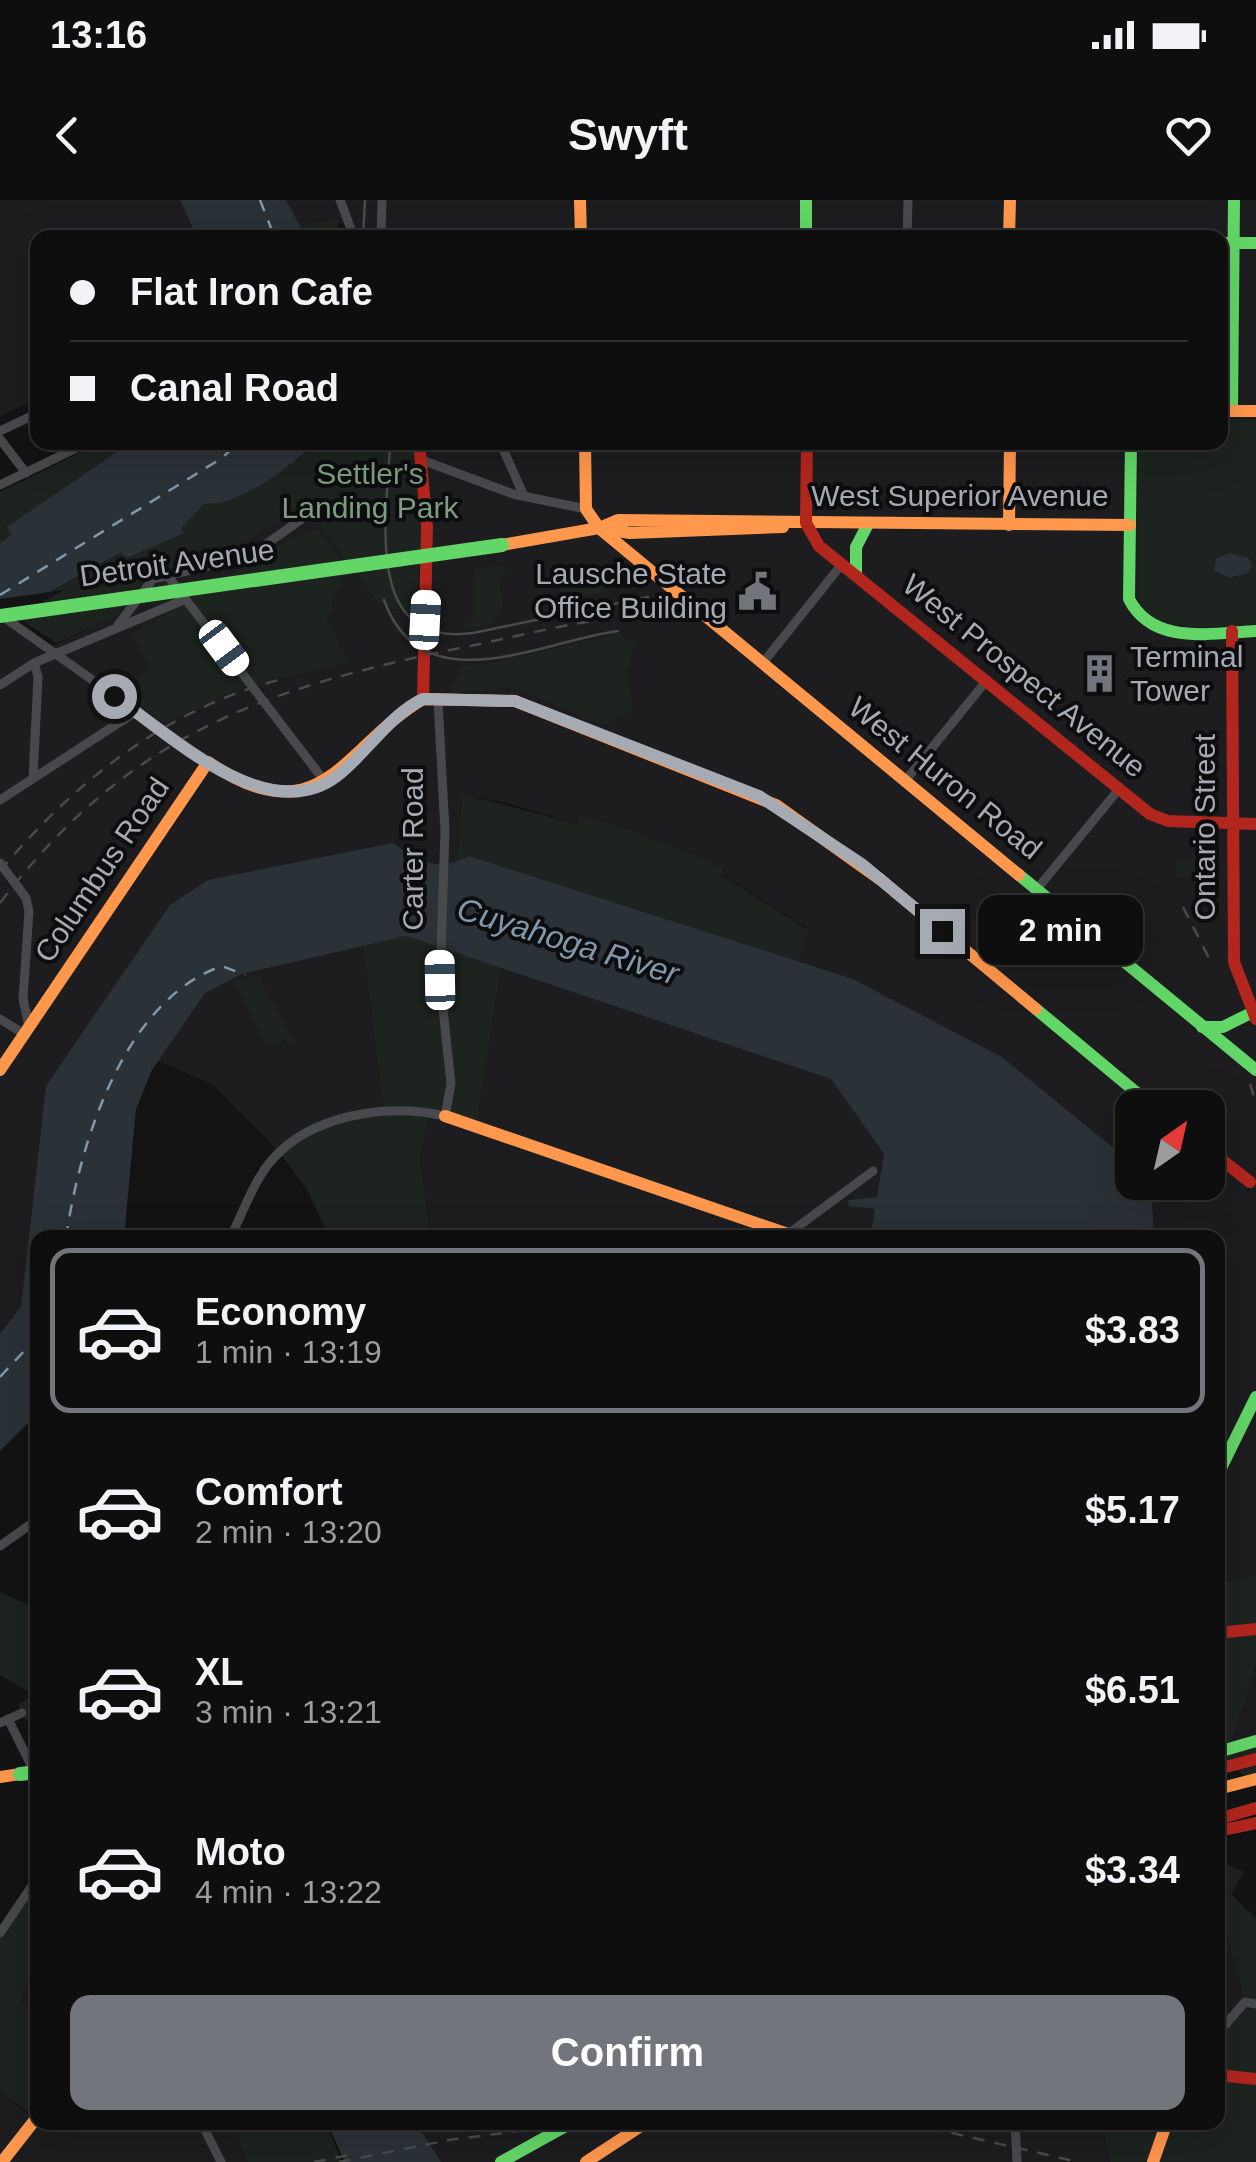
<!DOCTYPE html>
<meta charset="utf-8">
<style>
:root{--surface:#0e0e0e;--page:#171717;--text:#f1f3f6;--muted:#9b9c9e;--line:#2e2e2e;--accent:#72757b}
body{margin:0;font-family:Helvetica,sans-serif;background:var(--page);color:var(--text);height:100vh;display:flex;flex-direction:column;font-size:38px;white-space:nowrap}
*{box-sizing:border-box;margin:0}
p{font-size:32px;color:var(--muted)}
.icon{flex:none;width:55px;height:55px;fill:none;stroke:currentColor;stroke-width:2;stroke-linecap:round;stroke-linejoin:round}
.map{position:relative;flex:1;overflow:hidden}
.panel{position:absolute;left:30px;top:1030px;width:1195px;height:900px;display:flex;flex-direction:column;background:var(--surface);border-radius:20px;box-shadow:0 10px 40px #0002,0 0 0 2px var(--line)}
.panel>*{flex:none}
.top-card{position:absolute;left:30px;top:30px;width:1198px;height:220px;border-radius:20px;box-shadow:0 10px 40px #0002,0 0 0 2px var(--line);display:grid;align-content:center;height:220px;padding:0 40px;background:var(--surface)}
.needle{width:65px;rotate:34deg}
.controls{position:absolute;left:1115px;top:890px;display:grid;gap:20px}
.controls a{display:grid;place-items:center;width:110px;height:110px;border-radius:20px;background:var(--surface);box-shadow:0 10px 40px #0002,0 0 0 2px var(--line);font-size:50px}
.end{position:absolute;width:45px;height:45px;margin:-22px;border:12px solid #a5aab3;background:#111;box-shadow:0 0 0 5px #111}
.from{border-radius:50%}
.bubble{position:absolute;height:70px;border-radius:20px;background:var(--surface);box-shadow:0 10px 40px #0002,0 0 0 2px var(--line);font-size:32px;font-weight:700;line-height:70px;text-align:center}
.car{position:absolute;width:30px;height:60px;margin:-30px -15px;border-radius:12px;box-shadow:0 0 8px 2px #0007;background:linear-gradient(#fff 24%,#345 0 40%,#fff 0 76%,#345 0 86%,#fff 0)}
.top-card b{display:flex;align-items:center;gap:35px;height:95px;font-size:38px}
.top-card b+b{border-top:2px solid var(--line)}
.top-card i{width:25px;height:25px;background:var(--text)}
ul{padding:18px 0 0;list-style:none}
li{display:flex;align-items:center;gap:30px;height:165px;margin:0 20px 15px;padding:0 20px;border:5px solid transparent;border-radius:20px}
li div{flex:1}
li b{display:block;font-size:38px}
li em{font-style:normal;font-weight:700}
li.active{border-color:var(--accent)}
li>.icon{width:90px;height:90px;stroke-width:1.5}
.cta{display:flex;gap:20px;margin-top:auto;padding:20px 40px}
.cta a{flex:1;height:115px;border-radius:20px;background:var(--accent);color:#fff;font-size:40px;font-weight:700;line-height:115px;text-align:center}
.status{display:flex;justify-content:space-between;align-items:center;height:70px;padding:0 50px;background:var(--surface);direction:ltr}
.status svg{height:28px;fill:currentColor}
header{display:flex;justify-content:space-between;align-items:center;height:130px;padding:0 40px;background:var(--surface);font-size:45px;font-weight:700}
.map>svg:first-child{display:block}
.built{fill:#1d1d1f}
.green{fill:#1d231e}
.water{fill:#2b3237}
.pier{fill:#131313}
.lines{fill:none;stroke-linecap:round;stroke-linejoin:round}
.ferry{stroke:#8098aa;stroke-width:2.5;stroke-dasharray:12 10;stroke-linecap:butt}
.street{stroke:#47494c;stroke-width:9}
.fast{stroke:#63d668;stroke-width:12}
.slow{stroke:#ff974d;stroke-width:12}
.jam{stroke:#b3261e;stroke-width:12}
.tram{stroke:#494a4c;stroke-width:2.5}
.rail{stroke:#494a4c;stroke-width:2.5;stroke-dasharray:12 10;stroke-linecap:butt}
.fast-bridge{stroke:#63d668;stroke-width:14}
.route{stroke:#a5aab3;stroke-width:12}
.labels{text-anchor:middle;stroke-width:8;stroke-linejoin:round;paint-order:stroke}
.park-label{font-size:30px;fill:#7e9c7f;stroke:#0d0d0f}
.street-label{font-size:30px;fill:#a5aab3;stroke:#0d0d0f}
.poi-label{font-size:30px;fill:#a5aab3;stroke:#0d0d0f;text-anchor:end}
.water-label{font-size:32px;font-style:italic;fill:#8098aa;stroke:#0d0d0f}
</style>
<div class="status"><b>13:16</b><svg viewBox="0 0 49 12"><path d="M0 12V9h3v3zM5 12V6h3v6zM10 12V3h3v9zM15 12V0h3v12zM26 1h20v11H26zM47 4h2v5h-2z"/></svg></div>
<header><svg class="icon" aria-label="back" viewBox="0 0 24 24"><path d="M15 5l-7 7 7 7"/></svg>Swyft<svg class="icon" aria-label="heart" viewBox="0 0 24 24"><path d="M12 20l-8-8c-3-5 5-10 8-4 3-6 11-1 8 4z"/></svg></header>
<div class="map">
<svg width="1256" height="1962" viewBox="0 0 1256 1962">
<rect width="100%" height="100%" fill="#131313"/>
<path class="built" d="M0,0h180l17,37 -159,1 -1,160 -37,19z
M286,0h970v1375l-38,8v-345l-64,-1 -3,-54 57,-1v-74h-76v55l-130,-106 -149,-78 -54,-17 10,-33 -88,-55 3,-6 -220,-66 -42,-7 -5,68h-37l-374,223 -25,220 -21,28v-714l48,28 70,-33 28,-41 82,-18 75,-52 21,8 1,8 53,83 46,16 -5,-176 801,-1v-204h-853l-20,-15 -48,3z
M363,746l22,164 -105,43 -68,-69 -54,-23 47,-68 37,-19z
M501,768l330,111 53,75 -7,44 -28,2 1,6 25,2 -5,30 -439,-1 -11,-78 9,-46 47,14z
M1256,1465v77l-31,8z
M1220,1700l25,102 -27,31v-132z
M37,1756v70l-17,-23z
M0,1892l38,30 195,1 14,39h-247z
M416,1923h685l9,39h-669z"/>
<path class="green" d="M337,19l3,18h-34l-7,-11z
M1220,220h36v204c-34,0 -112,15 -118,-30v-151l82,-1z
M99,243h31l-122,84 4,7 -12,9v-51z
M312,243h101l8,92 -4,82 -39,-14 -57,-76 3,-15 -20,-8 -77,52 -81,18 -28,41 -61,28 -45,-29 109,-62 6,6 57,-26 -4,-4 25,-26c27,7 91,-36 107,-59z
M318,329l33,47h-9l-15,44 22,42 -107,25 -78,36 -35,-26 20,-31 -16,-32 160,-97z
M505,366l1,8 -7,1 4,32 -12,17 -28,6 11,-13v-48z
M617,373l9,6 -28,15 -27,5 -13,-10 5,-10 9,7z
M618,434l17,9 -8,30 6,38 -30,15 -88,-38 -65,4 12,-27 29,-2z
M462,594l115,30 4,-8 43,12 100,39 -3,8 88,55 -10,32 -330,-106 -12,7z
M1176,659l35,1v17h-35z
M406,736l95,32 -25,160 -47,-15 -9,46 11,78h-102l-22,-47 -27,-37 46,-26 58,-17 -21,-164z
M258,774l36,69 -6,3 -3,-7 -18,8 -32,-65z
M1256,1375v90l-29,90 29,-16v46l-38,-30v-172z
M0,1392l37,17v107l-11,5 -8,-17 16,-9 -34,-20z
M1218,1661l26,11 -13,22 25,24v244h-146l-9,-39h44l19,13 3,-13 51,-1v-89l27,-31 -27,-101z
M37,1677v79l-17,47 17,11 -1,104 -36,-26v-159z
M233,1923h93l16,39h-95z"/>
<path class="water" d="M180,0h106l20,37h-109z
M130,243h182c-16,23 -80,66 -107,60l-24,25 3,5 -57,25 -6,-6 -121,68v-77l11,-8 -4,-8z
M1229,353l19,5 4,7 -4,8 -19,5 -15,-8 2,-11z
M393,643c25,19 45,29 76,13l384,123 149,78 130,106v19l19,1 3,54h-284l5,-28 -26,-3 -1,-6 29,-3 7,-43 -53,-75 -425,-143 -164,38 -37,19 -53,77 -16,39 -12,128 -86,1 -1,176 -37,37v-117l21,-28 25,-220 124,-181 38,-25z
M327,1923h89l25,39h-96z"/>
<path class="pier" d="M64,390l-50,28 -14,7v-26z"/>
<g class="lines">
<path class="ferry" d="M260,0l15,38
M0,395l222,-137 17,-16
M66,1038c13,-92 57,-238 156,-272l23,9
M0,1177l38,-41"/>
<path class="street" d="M340,0l12,32 15,6
M381,38l1,-38
M907,38l1,-38
M0,231l38,-18
M0,239l26,34
M500,242l24,54
M422,260l91,34 73,15
M0,285l89,-43
M167,375l159,208
M2,416l206,146
M118,425l35,-46 96,-23 60,-42
M762,464l80,-100
M0,485l34,-22 152,-64
M33,578l5,-101 -4,-14
M905,581l82,-101
M0,600l137,-89
M0,663l26,35 3,13 -6,88 6,27
M1037,689l82,-100
M0,819l24,15
M230,1038c13,-25 23,-56 41,-77 40,-47 117,-58 174,-45l6,-32 -11,-103 5,-150 -7,-131
M790,1038l-2,-4 85,-63
M0,1346l38,-27
M8,1519l28,56
M0,1523l22,-10
M0,1733l38,-56
M1218,1833l27,-31 11,2
M201,1922l20,40
M1015,1922l2,40"/>
<path class="fast" d="M806,0v38
M1220,43h36
M1232,211l2,-211
M1131,242l-2,157c24,47 82,34 127,32
M856,375v-28l12,-23
M1019,675l237,195
M1036,809l119,99
M1202,827h21l30,-15
M1218,1274l38,-77
M1218,1552l38,-11
M501,1962l72,-40"/>
<path class="slow" d="M580,0l1,38
M1009,38l1,-38
M1220,211h36
M585,242l1,67 13,19 420,347
M1009,325l1,-83
M600,328l30,5 153,-6
M502,345l97,-17 19,-8 512,5
M423,499l92,2 261,104 105,75 155,129
M0,870l208,-308c115,77 134,-15 215,-63
M445,916l343,118
M0,1577l20,-3
M1218,1589l38,-10
M2,1962l36,-46
M586,1962l61,-40
M1153,1962l14,-40"/>
<path class="jam" d="M419,242l8,85 -4,172
M807,242l-1,81 13,23 331,268 18,7 88,3
M1232,431l2,331 22,57
M1208,949l42,33
M1218,1433l38,-4
M1218,1569l38,-10
M1218,1619l38,-11
M1218,1631l38,-8
M1218,1875l38,4"/>
<path class="tram" d="M363,38l2,-38
M390,242c-2,71 -30,206 83,191l175,-36
M384,400c38,106 157,41 234,31"/>
<path class="rail" d="M0,671c75,-90 171,-166 287,-193
M0,703c127,-167 261,-214 460,-255 56,-11 114,-27 172,-32
M1183,707l30,59
M1250,884l6,19
M314,1962l40,-8
M339,1962l110,-22 117,-15 300,-1 82,8 130,30"/>
<path class="fast-bridge" d="M0,416l502,-71
M20,1574l18,-2"/>
</g>
<g class="lines">
<path class="route" d="M114,496c55,38 154,133 223,80 29,-22 52,-61 86,-77l92,2 244,95 104,69 79,66"/>
</g>
<defs>
<symbol id="civic-bare" viewBox="-9 -9 18 18"><path d="M-.6-6.5H3V-4.5H.6V-3L4-1V1h2V6H-6V1h2V-1L-.6-3ZM-1.2 2.5V6h2.4V2.5Z" fill="#72757b" stroke="#0d0d0f" stroke-width="2.5" paint-order="stroke"/></symbol>
<symbol id="building-bare" viewBox="-9 -9 18 18"><path d="M-4-6H4V6H1V3H-1V6H-4ZM-2.5-4.3h1.7v1.8h-1.7ZM.8-4.3h1.7v1.8H.8ZM-2.5-1h1.7V.8h-1.7ZM.8-1h1.7V.8H.8Z" fill="#72757b" stroke="#0d0d0f" stroke-width="2.5" paint-order="stroke"/></symbol>
</defs>
<g fill-rule="evenodd">
<use href="#civic-bare" x="730" y="364" width="55" height="55"/>
<use href="#building-bare" x="1072" y="446" width="55" height="55"/>
</g>
<g class="labels">
<g class="park-label">
<text x="370" y="284">Settler's<tspan x="370" dy="34">Landing Park</tspan></text>
</g>
<g class="street-label">
<text x="960" y="306">West Superior Avenue</text>
<text transform="translate(177 363) rotate(-8)" y="10">Detroit Avenue</text>
<text transform="translate(1024 476) rotate(39)" y="10">West Prospect Avenue</text>
<text transform="translate(945 578) rotate(39)" y="10">West Huron Road</text>
<text transform="translate(1205 627) rotate(-90)" y="10">Ontario Street</text>
<text transform="translate(413 649) rotate(-90)" y="10">Carter Road</text>
<text transform="translate(102 670) rotate(-56)" y="10">Columbus Road</text>
</g>
<g class="poi-label">
<text x="727" y="384">Lausche State<tspan x="727" dy="34">Office Building</tspan></text>
<text x="1130" y="467" text-anchor="start">Terminal<tspan x="1130" dy="34">Tower</tspan></text>
</g>
<g class="water-label">
<text transform="translate(568 741) rotate(17)" y="11">Cuyahoga River</text>
</g>
</g>
</svg>
<div class="controls">
<a><svg class="needle" viewBox="-14 -14 28 28"><path d="M0-13l5 13h-10z" fill="#e53935"/><path d="M0 13l5-13h-10z" fill="#9b9c9e"/></svg></a>
</div>
<i class="end from" style="left:114px;top:496px"></i>
<i class="end" style="left:942px;top:731px"></i>
<div class="bubble" style="left:978px;top:695px;width:165px">2 min</div>
<i class="car" style="left:425px;top:420px;rotate:3deg"></i>
<i class="car" style="left:224px;top:448px;rotate:143deg"></i>
<i class="car" style="left:440px;top:780px;rotate:359deg"></i>
<div class="top-card">
<b><i class="from"></i>Flat Iron Cafe</b>
<b><i></i>Canal Road</b>
</div>
<section class="panel">
<ul>
<li class="active"><svg class="icon" aria-label="car" viewBox="0 0 24 24"><path d="M5 17H2v-5l4-1 3-4h7l3 4 3 1v5h-3M9 17h6M6 11h13"/><circle cx="7" cy="17" r="2"/><circle cx="17" cy="17" r="2"/></svg><div><b>Economy</b><p>1 min · 13:19</p></div><em>$3.83</em></li>
<li><svg class="icon" aria-label="car" viewBox="0 0 24 24"><path d="M5 17H2v-5l4-1 3-4h7l3 4 3 1v5h-3M9 17h6M6 11h13"/><circle cx="7" cy="17" r="2"/><circle cx="17" cy="17" r="2"/></svg><div><b>Comfort</b><p>2 min · 13:20</p></div><em>$5.17</em></li>
<li><svg class="icon" aria-label="car" viewBox="0 0 24 24"><path d="M5 17H2v-5l4-1 3-4h7l3 4 3 1v5h-3M9 17h6M6 11h13"/><circle cx="7" cy="17" r="2"/><circle cx="17" cy="17" r="2"/></svg><div><b>XL</b><p>3 min · 13:21</p></div><em>$6.51</em></li>
<li><svg class="icon" aria-label="car" viewBox="0 0 24 24"><path d="M5 17H2v-5l4-1 3-4h7l3 4 3 1v5h-3M9 17h6M6 11h13"/><circle cx="7" cy="17" r="2"/><circle cx="17" cy="17" r="2"/></svg><div><b>Moto</b><p>4 min · 13:22</p></div><em>$3.34</em></li>
</ul>
<div class="cta"><a>Confirm</a></div>
</section>
</div>
